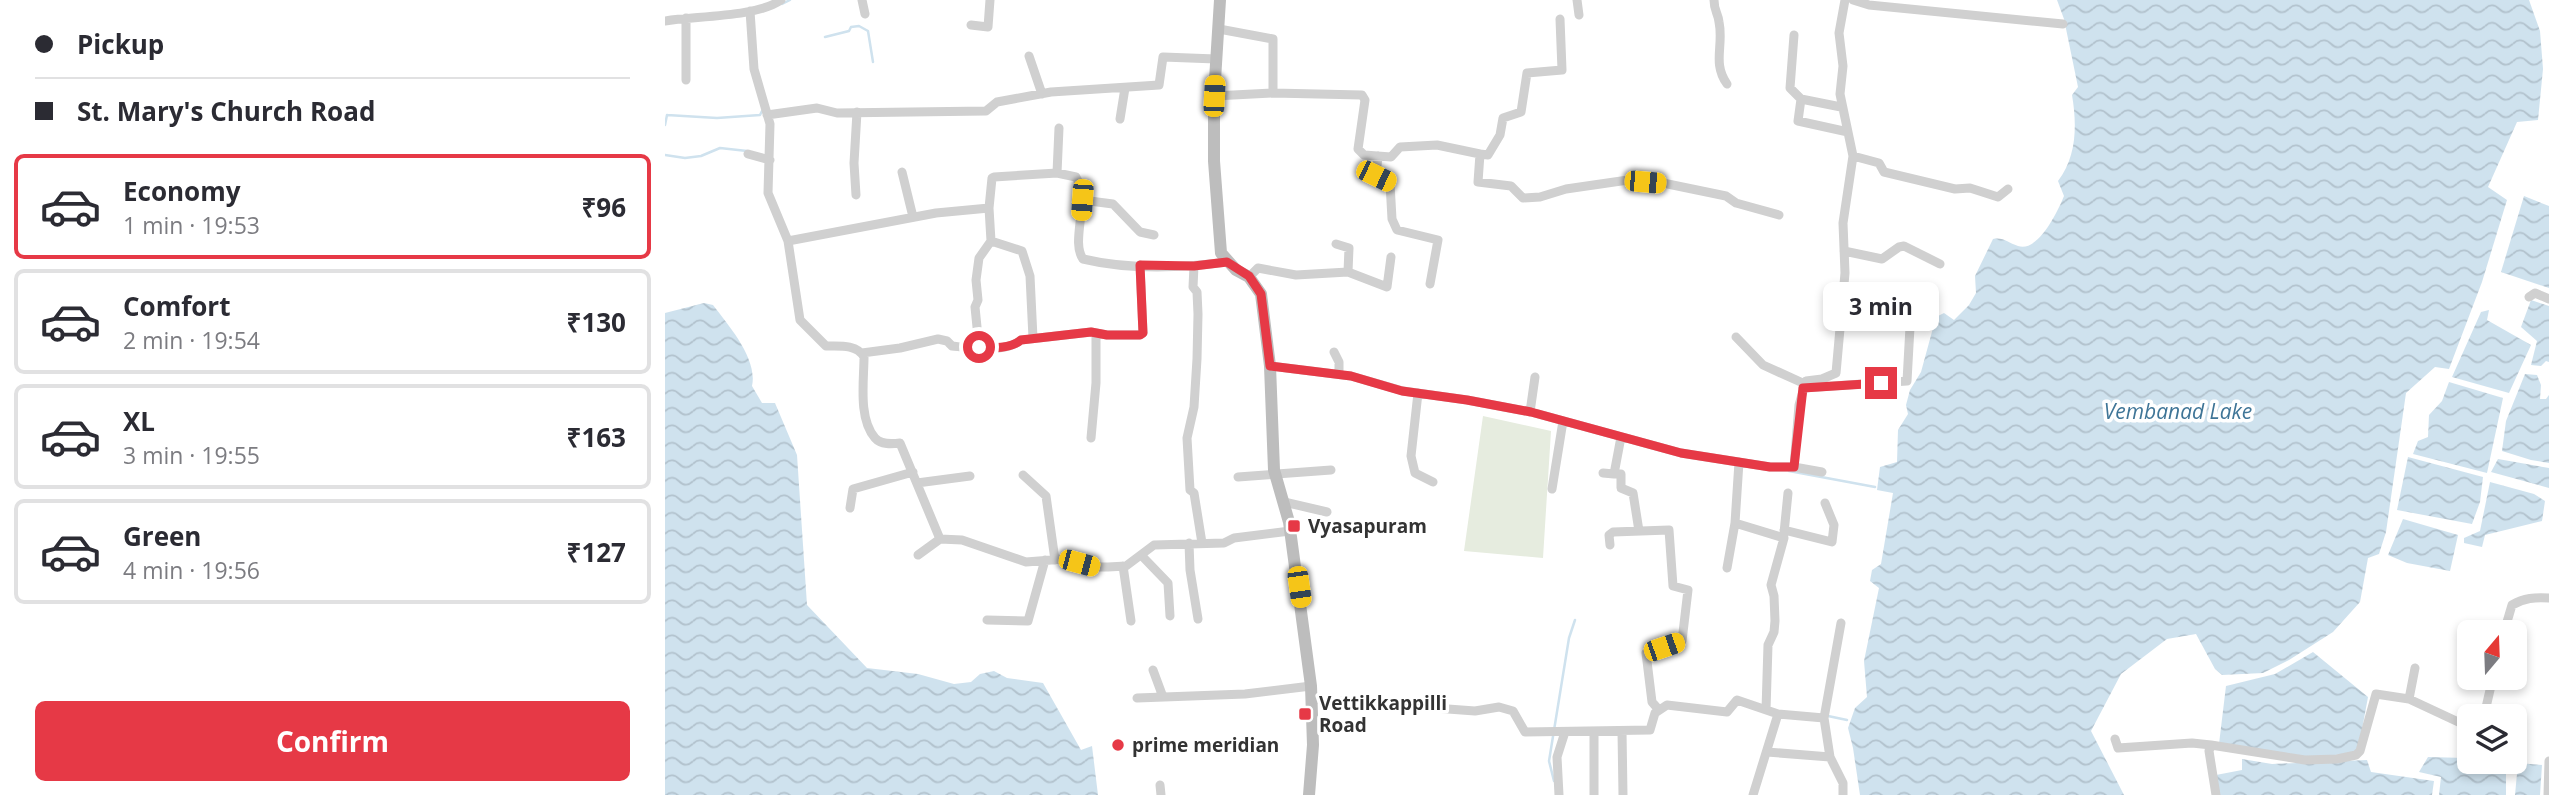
<!DOCTYPE html>
<meta charset="utf-8">
<style>
:root{--surface:#fff;--page:#f7f7f7;--text:#2b2b33;--muted:#7c7c81;--line:#e1e1e2;--accent:#e63946}
body{margin:0;font-family:"Open Sans",sans-serif;background:var(--page);color:var(--text);height:100vh;display:flex;flex-direction:column;font-size:26px;white-space:nowrap}
*{box-sizing:border-box;margin:0}
p{font-size:23px;color:var(--muted)}
.icon{flex:none;width:38px;height:38px;fill:none;stroke:currentColor;stroke-width:2;stroke-linecap:round;stroke-linejoin:round}
.map{position:relative;flex:1;overflow:hidden}
.details{display:flex;flex-direction:column;background:var(--surface);width:665px}
.details>*{flex:none}
.guide{display:grid;align-content:center;height:154px;padding:0 35px;background:var(--surface)}
.needle{width:46px;rotate:19deg}
.fabs{position:absolute;left:1792px;top:620px;display:grid;gap:14px}
.fabs a{display:grid;place-items:center;width:70px;height:70px;border-radius:10px;background:var(--surface);box-shadow:0 4px 10px #0003;font-size:35px}
.end{position:absolute;width:32px;height:32px;margin:-16px;border:9px solid #e63946;background:#fff;box-shadow:0 0 0 4px #fff}
.from{border-radius:50%}
.bubble{position:absolute;height:49px;border-radius:10px;background:var(--surface);box-shadow:0 4px 10px #0003;font-size:23px;font-weight:700;line-height:49px;text-align:center}
.car{position:absolute;width:21px;height:42px;margin:-21px -10px;border-radius:9px;box-shadow:0 0 5px 2px #0007;background:linear-gradient(#f5c518 24%,#345 0 40%,#f5c518 0 76%,#345 0 86%,#f5c518 0)}
.guide b{display:flex;align-items:center;gap:24px;height:66px;font-size:26px}
.guide b+b{border-top:2px solid var(--line)}
.guide i{width:18px;height:18px;background:var(--text)}
ul{padding:0;list-style:none}
li{display:flex;align-items:center;gap:21px;height:105px;margin:0 14px 10px;padding:0 21px;border:4px solid var(--line);border-radius:10px}
li div{flex:1}
li b{display:block;font-size:26px}
li em{font-style:normal;font-weight:700}
li.on{border-color:var(--accent)}
li>.icon{width:63px;height:63px;stroke-width:1.5}
.button{display:flex;gap:14px;margin-top:auto;padding:14px 35px}
.button a{flex:1;height:80px;border-radius:10px;background:var(--accent);color:#fff;font-size:28px;font-weight:700;line-height:80px;text-align:center}
main{display:flex;flex:1;min-height:0}
.map>svg:first-child{display:block}
.green{fill:#e6ecdf}
.water{fill:url(#water-waves)}
.lines{fill:none;stroke-linecap:round;stroke-linejoin:round}
.stream{stroke:#cfe2ee;stroke-width:2.5}
.minor{stroke:#d0d0d0;stroke-width:9}
.secondary{stroke:#bdbdbd;stroke-width:12}
.route{stroke:#e63946;stroke-width:9}
.poi-dot{fill:#e63946;stroke:#fff;stroke-width:2.5}
.labels{text-anchor:middle;stroke-width:7;stroke-linejoin:round;paint-order:stroke}
.poi-label{font-size:19px;font-weight:bold;fill:#333;stroke:#fff;text-anchor:start}
.water-label{font-size:21px;font-style:italic;fill:#3f7597;stroke:#fff}
</style>
<main>
<section class="details">
<div class="guide">
<b><i class="from"></i>Pickup</b>
<b><i></i>St. Mary's Church Road</b>
</div>
<ul>
<li class="on"><svg class="icon" aria-label="car" viewBox="0 0 24 24"><path d="M5 17H2v-5l4-1 3-4h7l3 4 3 1v5h-3M9 17h6M6 11h13"/><circle cx="7" cy="17" r="2"/><circle cx="17" cy="17" r="2"/></svg><div><b>Economy</b><p>1 min · 19:53</p></div><em>₹96</em></li>
<li><svg class="icon" aria-label="car" viewBox="0 0 24 24"><path d="M5 17H2v-5l4-1 3-4h7l3 4 3 1v5h-3M9 17h6M6 11h13"/><circle cx="7" cy="17" r="2"/><circle cx="17" cy="17" r="2"/></svg><div><b>Comfort</b><p>2 min · 19:54</p></div><em>₹130</em></li>
<li><svg class="icon" aria-label="car" viewBox="0 0 24 24"><path d="M5 17H2v-5l4-1 3-4h7l3 4 3 1v5h-3M9 17h6M6 11h13"/><circle cx="7" cy="17" r="2"/><circle cx="17" cy="17" r="2"/></svg><div><b>XL</b><p>3 min · 19:55</p></div><em>₹163</em></li>
<li><svg class="icon" aria-label="car" viewBox="0 0 24 24"><path d="M5 17H2v-5l4-1 3-4h7l3 4 3 1v5h-3M9 17h6M6 11h13"/><circle cx="7" cy="17" r="2"/><circle cx="17" cy="17" r="2"/></svg><div><b>Green</b><p>4 min · 19:56</p></div><em>₹127</em></li>
</ul>
<div class="button"><a>Confirm</a></div>
</section>
<div class="map">
<svg width="1884" height="795" viewBox="0 0 1884 795">
<defs>
<pattern id="water-waves" width="16" height="10" patternUnits="userSpaceOnUse" patternTransform="scale(1.75)"><rect width="16" height="10" fill="#cfe2ee"/><path d="M0 5q4-4 8 0t8 0" fill="none" stroke="#b2c2cd"/></pattern>
</defs>
<rect width="100%" height="100%" fill="#fff"/>
<path class="green" d="M818,416l68,15 -8,127 -79,-7z"/>
<path class="water" d="M1392,0h472l11,31 3,38 -5,51 -21,2 -29,65 19,13 -25,82 -33,87 -14,-2 -29,26 -20,139 -7,22 -11,4 -8,44 -27,30 -44,28 -26,13 -41,2 -7,-6 -19,-35 -29,5 -46,35 -30,57 33,64h-264l-7,-47 -5,-20 7,-20 12,-11 -3,-36 15,-73 -9,-7 2,-11 9,-6 12,-71 -16,-3 3,-23 17,-5 1,-32 10,-16 -2,-9 4,-15 11,-18 15,-55 8,-4 10,7 15,-15 7,-12 -1,-17 18,-37c11,-2 15,4 25,7 20,7 40,-35 46,-50l-6,-15c19,-24 19,-57 14,-86l6,-8 -14,-68z
M1859,196l25,10v82l-48,-16z
M1866,300l18,6v56l-3,-1 -5,5 -10,-1 6,-24 -16,-14z
M39,303l9,2c16,21 45,54 39,81l10,17h13l22,52 10,150 60,63 51,6 36,10 17,-2 9,-8 14,-3 13,7 36,5 38,67 11,-4 6,49h-433v-482z
M1824,310l-2,10 44,25 -22,48 -57,-16 29,-65z
M1860,374l12,1 4,10 -1,14h6l3,-4v68l-18,-3 -29,-9 4,-30z
M1784,382l54,16 -16,75 -74,-19 5,-13 10,-4 1,-22 13,-14z
M1743,457l75,20 -3,25 -8,22 -75,-14z
M1833,459l51,9v20l-58,-16z
M1825,482l44,12 11,7 -3,20 -57,14 -3,12 -18,-4v-5l16,-7z
M1738,519l55,16 -8,36 -43,-8 -19,-8z
M1648,652l55,45 -10,54c-53,12 -87,2 -139,-7l7,-58 49,-12z
M1763,757l38,1h3v3h12l25,7v27h-67l2,-18 -22,-5z
M1577,759l30,5 95,-4 4,12 63,9 -2,14h-213l-3,-20 26,-5z
M1853,763l24,2 -2,30h-25z"/>
<g class="lines">
<path class="stream" d="M117,4l8,-4
M160,37l24,-6 2,-4 8,-1 9,5 5,31
M2,115l50,3 43,-3 2,-4
M0,125l2,-10
M0,155l20,3 16,-2 19,-8 27,3
M1124,471l86,16
M713,700l54,-1 7,7
M1163,716l19,4
M889,781l-5,-20 20,-123 6,-18"/>
<path class="minor" d="M197,0l3,14
M912,0l2,15
M1049,0c0,11 4,13 5,22 5,23 -7,41 8,62
M1188,0l16,5 194,19
M85,11l4,58 16,55 -2,69 20,48 12,79 26,26c13,0 31,-2 38,11 0,23 -6,62 11,81 6,7 17,6 25,5l40,96
M0,21c30,-5 93,-4 116,-21
M306,25l17,2 2,-27
M554,29l54,10v54
M1129,35l-4,53 11,11 40,8
M364,56l13,38
M21,80v-62
M549,96l59,-3 89,2 3,5 -7,49 6,6 27,2 9,-10 37,-2 43,9 -2,28 33,4 12,12 17,-1 26,-8 62,-9 35,3 63,13 10,7 43,12
M1136,99l-3,22 50,11
M102,115l50,-7 20,5 149,-2 11,-9 54,-10 108,-7 4,-28 53,2
M455,119l5,-31
M83,154l22,6
M815,154l8,1 12,-20 3,-17 18,-6 6,-39 35,-3 -2,-51
M713,156l-2,20 14,7 2,36 5,11 41,10 -8,44
M1188,156l26,7 5,9 71,17 15,-1 28,9 10,-8
M237,172l11,45
M392,173l2,-45
M191,195l-2,-32 3,-51
M417,200l31,4 27,28 14,3
M123,241l148,-28 53,-5 3,-30 2,-1 63,-4 19,4c15,25 -6,64 7,82 46,11 98,9 144,3
M326,241l31,10 8,25 3,62
M671,244l13,4 -1,24 39,15 4,-30
M1179,251l38,8 17,-12 5,-1 36,18
M529,266l-1,21 4,5 1,22 -1,45 -3,48 -7,31 3,52 4,3 8,50
M584,277l9,-9 38,7 52,-3
M1864,297l6,-4 14,6
M1071,337l27,28 42,19
M314,347l-4,-40 3,-7 -2,-20 3,-22 12,-17 -2,-33
M669,352l5,10v12
M197,353l38,-5 38,-9 9,2 5,5c20,2 53,7 69,-6l70,-8 16,3h33l3,-2 -3,-68
M605,366l81,10 52,15 64,9 64,12 150,41 89,14h24l5,-62 7,-24 16,-2 14,-6 9,-100 -2,-50 10,-67 -13,-62 3,-28 -4,-33 6,-33
M1138,388l104,-7 3,-54 -26,-6 -8,-7 -33,-2
M753,393l-7,63 4,17 18,9
M865,412l5,-35
M956,437l-7,37h7v14l12,5 6,38
M426,438l5,-55v-50
M1074,462l-4,61 49,15 -13,47 3,11 1,25 -1,11 -6,13 -2,65
M1129,467l28,5
M938,473l11,1
M358,475l23,21 9,64
M573,477l93,-7
M252,483l53,-7
M887,489l11,-68
M619,502l43,10
M185,508l3,-19 60,-17
M1119,530l48,12 2,-17 -9,-22
M1119,533l4,-40
M524,543l1,27 8,49
M945,545l-1,-10 4,-3 56,-2 4,56 15,4 -6,51 -36,12 6,49 7,8
M253,555l22,-16 22,1 64,22 38,-3 28,8h16l18,-1 28,-21 70,-2 10,-5 56,-7
M476,555l27,28 2,33
M458,566l8,55
M1062,568l8,-45
M322,620l41,1 17,-61
M1839,632l8,-27c12,-7 23,-8 37,-7
M488,670l10,27
M472,698l108,-4 66,-8
M647,699l163,12 24,-4 14,4 12,21 125,-2 5,-17 12,-8 60,7 10,-12 41,14 46,4
M1744,699l6,-31
M1819,716l9,-39
M929,731v64
M957,731l1,64
M1450,739l3,9 74,-5 19,2
M1102,752l63,5 -6,-39 17,-95
M1165,757l13,26v12
M495,785l1,10
M894,795l-2,-38 8,-25
M1088,795l25,-81
M1551,795l-7,-44 2,-6 94,15 32,-1 19,-4 4,-4 16,-57 33,5 60,28
M1883,795l1,-34"/>
<path class="secondary" d="M555,0l-6,96v65l7,92 15,17 13,7 12,17 9,72 4,104 15,52 22,164 2,59 -4,50"/>
</g>
<g class="lines">
<path class="route" d="M314,347c14,1 31,2 42,-7l70,-8 16,3h33l3,-2 -3,-68 54,1 33,-4 22,14 12,18 9,72 81,10 51,15 65,9 64,12 150,41 89,14h24l9,-79 78,-5"/>
</g>
<g class="poi-dot">
<rect x="622" y="519" width="14" height="14" rx="3.5"/>
<rect x="633" y="707" width="14" height="14" rx="3.5"/>
<circle cx="453" cy="745" r="7"/>
</g>
<g class="labels">
<g class="poi-label">
<text x="643" y="533">Vyasapuram</text>
<text x="654" y="710">Vettikkappilli<tspan x="654" dy="22">Road</tspan></text>
<text x="467" y="752">prime meridian</text>
</g>
<g class="water-label">
<text x="1513" y="419">Vembanad Lake</text>
</g>
</g>
</svg>
<div class="fabs">
<a><svg class="needle" viewBox="-14 -14 28 28"><path d="M0-13l5 13h-10z" fill="#e53935"/><path d="M0 13l5-13h-10z" fill="#7c7c81"/></svg></a>
<a><svg class="icon" aria-label="layers" viewBox="0 0 24 24"><path d="M12 4l9 5-9 5-9-5zM3 14l9 5 9-5"/></svg></a>
</div>
<i class="end from" style="left:314px;top:347px"></i>
<i class="end" style="left:1216px;top:383px"></i>
<div class="bubble" style="left:1158px;top:282px;width:116px">3 min</div>
<i class="car" style="left:549px;top:96px;rotate:3deg"></i>
<i class="car" style="left:711px;top:176px;rotate:116deg"></i>
<i class="car" style="left:980px;top:182px;rotate:95deg"></i>
<i class="car" style="left:417px;top:200px;rotate:184deg"></i>
<i class="car" style="left:414px;top:563px;rotate:105deg"></i>
<i class="car" style="left:634px;top:587px;rotate:172deg"></i>
<i class="car" style="left:999px;top:647px;rotate:71deg"></i>
</div>
</main>
